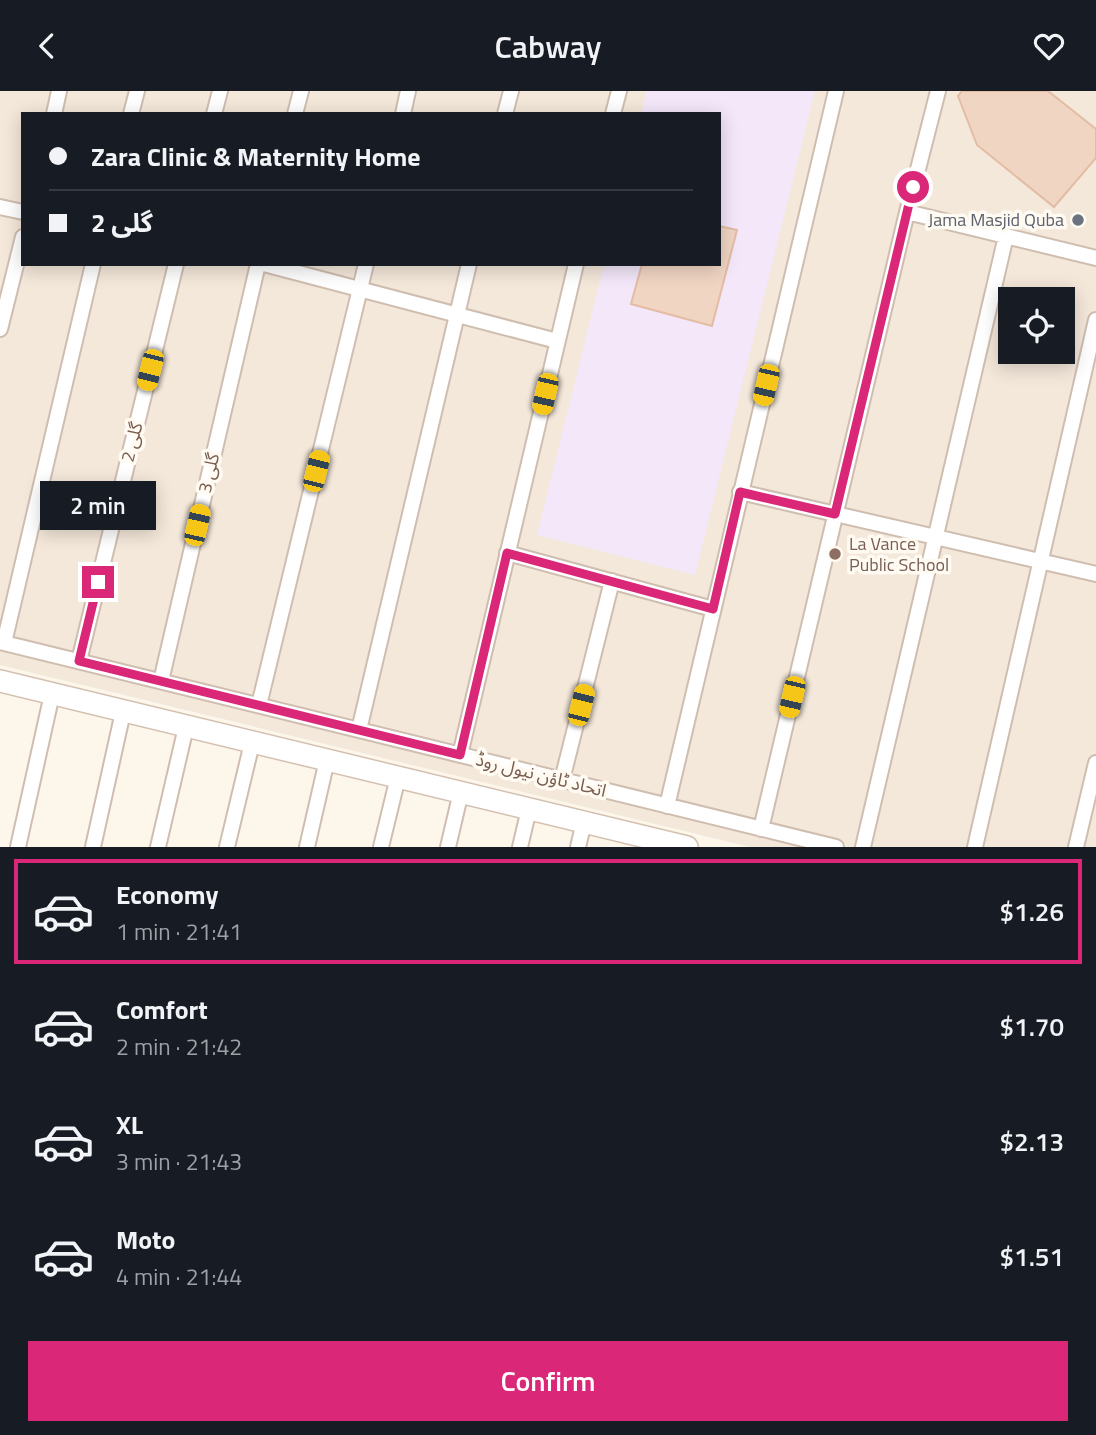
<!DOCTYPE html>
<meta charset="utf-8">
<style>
:root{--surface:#171b24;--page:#242831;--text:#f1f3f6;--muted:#9ea1a6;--line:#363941;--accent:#db2777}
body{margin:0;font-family:"Titillium Web","Noto Sans Arabic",sans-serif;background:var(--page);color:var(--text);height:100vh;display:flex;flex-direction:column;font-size:26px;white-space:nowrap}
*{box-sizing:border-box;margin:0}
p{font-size:23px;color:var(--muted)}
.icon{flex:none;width:38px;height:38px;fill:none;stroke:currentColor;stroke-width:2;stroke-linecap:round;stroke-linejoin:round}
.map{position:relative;height:756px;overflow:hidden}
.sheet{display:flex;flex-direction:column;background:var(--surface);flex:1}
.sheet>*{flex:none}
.hud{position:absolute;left:21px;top:21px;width:700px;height:154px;border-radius:0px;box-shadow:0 4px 18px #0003;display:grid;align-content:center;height:154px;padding:0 28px;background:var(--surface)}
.fabs{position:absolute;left:998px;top:196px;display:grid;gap:14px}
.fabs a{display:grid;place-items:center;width:77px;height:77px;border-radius:0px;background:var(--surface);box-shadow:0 4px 18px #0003;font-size:35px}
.end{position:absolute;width:32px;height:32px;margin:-16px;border:9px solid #db2777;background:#fff;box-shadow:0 0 0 4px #fff}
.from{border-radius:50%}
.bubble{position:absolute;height:49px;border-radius:0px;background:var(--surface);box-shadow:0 4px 18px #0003;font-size:23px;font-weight:600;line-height:49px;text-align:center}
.car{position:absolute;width:21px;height:42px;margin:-21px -10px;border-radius:9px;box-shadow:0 0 5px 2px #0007;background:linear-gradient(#f5c518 24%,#345 0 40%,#f5c518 0 76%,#345 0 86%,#f5c518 0)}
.hud b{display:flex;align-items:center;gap:24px;height:66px;font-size:26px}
.hud b+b{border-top:2px solid var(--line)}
.hud i{width:18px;height:18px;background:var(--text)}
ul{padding:12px 0 0;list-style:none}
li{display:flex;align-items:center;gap:21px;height:105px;margin:0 14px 10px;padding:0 14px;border:4px solid transparent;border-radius:0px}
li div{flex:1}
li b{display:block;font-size:26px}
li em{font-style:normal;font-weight:600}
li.on{border-color:var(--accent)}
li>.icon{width:63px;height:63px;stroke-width:1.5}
.action{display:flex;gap:14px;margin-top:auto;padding:14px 28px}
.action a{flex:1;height:80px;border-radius:0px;background:var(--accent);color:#fff;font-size:28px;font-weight:600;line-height:80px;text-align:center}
header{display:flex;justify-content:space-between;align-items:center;height:91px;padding:0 28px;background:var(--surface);font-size:32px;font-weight:600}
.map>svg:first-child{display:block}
.residential{fill:#f4e8da;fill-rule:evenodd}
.education{fill:#f3e7f9}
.building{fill:#f1d5c3;stroke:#e3bca4;stroke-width:2}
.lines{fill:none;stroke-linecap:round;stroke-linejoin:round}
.street-casing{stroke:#cfbeb0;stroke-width:18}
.secondary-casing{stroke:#d4c0b0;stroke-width:24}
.street{stroke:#fff;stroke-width:14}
.secondary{stroke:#fff;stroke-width:21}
.route{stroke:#db2777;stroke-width:9}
.worship-dot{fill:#6b7280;stroke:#fffaf2;stroke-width:2.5}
.education-dot{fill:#8d6e63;stroke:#fffaf2;stroke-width:2.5}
.labels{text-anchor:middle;stroke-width:7;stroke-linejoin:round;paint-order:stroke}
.worship-label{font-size:18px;fill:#5b616d;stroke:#fffaf2;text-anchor:end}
.street-label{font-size:18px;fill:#785d4e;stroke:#fffaf2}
.education-label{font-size:18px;fill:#785e54;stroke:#fffaf2;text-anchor:start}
</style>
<header><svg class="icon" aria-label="back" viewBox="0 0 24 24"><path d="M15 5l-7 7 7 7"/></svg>Cabway<svg class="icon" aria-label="heart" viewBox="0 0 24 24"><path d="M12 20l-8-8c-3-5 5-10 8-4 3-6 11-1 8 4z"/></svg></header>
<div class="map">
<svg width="1096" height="756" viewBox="0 0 1096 756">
<rect width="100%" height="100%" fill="#fcf6eb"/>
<path class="residential" d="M0,0h1096v756h-346l-750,-182zM23,23h696v150h-696zM1010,208h52v53h-52z"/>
<path class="education" d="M647,0h168l-120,484 -158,-40 67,-271h115v-150h-78z"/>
<path class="building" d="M962,0h86l48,38v29l-42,49 -77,-62 -19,-49z
M719,135l18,4 -25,96 -81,-22 11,-40h77z"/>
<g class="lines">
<defs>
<path id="street" d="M54,23l5,-23
M131,23l6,-23
M214,23l6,-23
M295,23l6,-23
M403,23l5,-23
M505,23l6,-23
M613,23l6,-23
M0,116l23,5
M907,121l189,46
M264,173l293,77
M0,238l23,-92
M740,401l356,82
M507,462l206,56
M0,551l836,205
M4,552l89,-379
M79,570l97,-397
M161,590l97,-417
M259,614l107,-441
M359,639l110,-466
M460,664l116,-491
M562,689l50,-199
M667,715l169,-715
M761,738l146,-617 31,-121
M18,756l34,-153
M93,756l30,-135
M158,756l28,-120
M227,756l25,-104
M307,756l20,-87
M381,756l17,-70
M448,756l13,-55
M520,756l9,-38
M578,756l6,-25
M863,756l143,-611
M975,756l121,-527
M1076,756l20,-84"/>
<path id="secondary" d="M0,590l687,166"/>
</defs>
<use href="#street" class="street-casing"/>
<use href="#secondary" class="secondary-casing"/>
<use href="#street" class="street"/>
<use href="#secondary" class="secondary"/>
</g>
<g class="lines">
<path class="route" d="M98,491l-19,79 381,94 47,-202 206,56 27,-117 95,22 78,-327"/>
</g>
<circle class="worship-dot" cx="1078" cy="129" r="7"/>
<circle class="education-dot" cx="835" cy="463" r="7"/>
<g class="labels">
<g class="worship-label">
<text x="1064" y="135">Jama Masjid Quba</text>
</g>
<g class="street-label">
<text transform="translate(132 351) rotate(-76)" y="6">گلی 2</text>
<text transform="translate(209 382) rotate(-77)" y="6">گلی 3</text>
<text transform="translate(541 684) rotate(14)" y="6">اتحاد ٹاؤن نیول روڈ</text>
</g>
<g class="education-label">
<text x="849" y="459">La Vance<tspan x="849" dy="21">Public School</tspan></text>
</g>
</g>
</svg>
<div class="fabs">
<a><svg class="icon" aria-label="locate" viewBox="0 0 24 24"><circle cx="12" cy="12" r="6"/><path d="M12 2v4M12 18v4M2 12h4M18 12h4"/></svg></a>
</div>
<i class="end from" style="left:913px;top:96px"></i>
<i class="end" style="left:98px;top:491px"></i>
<div class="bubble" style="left:40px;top:390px;width:116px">2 min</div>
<i class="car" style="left:150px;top:279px;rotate:194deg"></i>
<i class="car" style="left:766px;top:294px;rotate:193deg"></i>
<i class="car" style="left:545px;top:303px;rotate:193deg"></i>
<i class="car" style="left:316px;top:380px;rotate:14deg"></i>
<i class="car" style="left:197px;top:434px;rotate:13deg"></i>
<i class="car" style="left:792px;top:606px;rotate:193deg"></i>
<i class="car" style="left:581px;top:614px;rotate:14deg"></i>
<div class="hud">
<b><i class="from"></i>Zara Clinic &amp; Maternity Home</b>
<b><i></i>گلی 2</b>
</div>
</div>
<section class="sheet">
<ul>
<li class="on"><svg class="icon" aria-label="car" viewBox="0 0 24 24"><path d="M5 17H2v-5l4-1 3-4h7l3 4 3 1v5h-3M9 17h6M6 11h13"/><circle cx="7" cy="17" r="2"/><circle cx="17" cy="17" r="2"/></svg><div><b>Economy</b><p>1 min · 21:41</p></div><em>$1.26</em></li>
<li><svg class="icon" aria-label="car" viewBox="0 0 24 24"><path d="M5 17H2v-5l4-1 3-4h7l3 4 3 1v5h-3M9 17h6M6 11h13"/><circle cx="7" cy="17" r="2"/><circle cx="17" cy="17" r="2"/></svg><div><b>Comfort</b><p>2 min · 21:42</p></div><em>$1.70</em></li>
<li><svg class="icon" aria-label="car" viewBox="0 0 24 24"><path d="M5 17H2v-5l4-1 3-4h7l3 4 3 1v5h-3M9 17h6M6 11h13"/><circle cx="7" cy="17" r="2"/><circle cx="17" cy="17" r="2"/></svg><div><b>XL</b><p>3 min · 21:43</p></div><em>$2.13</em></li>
<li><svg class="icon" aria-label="car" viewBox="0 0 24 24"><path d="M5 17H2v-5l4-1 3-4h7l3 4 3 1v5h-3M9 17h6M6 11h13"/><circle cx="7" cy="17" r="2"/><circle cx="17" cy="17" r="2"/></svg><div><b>Moto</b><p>4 min · 21:44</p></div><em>$1.51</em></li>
</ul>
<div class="action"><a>Confirm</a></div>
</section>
